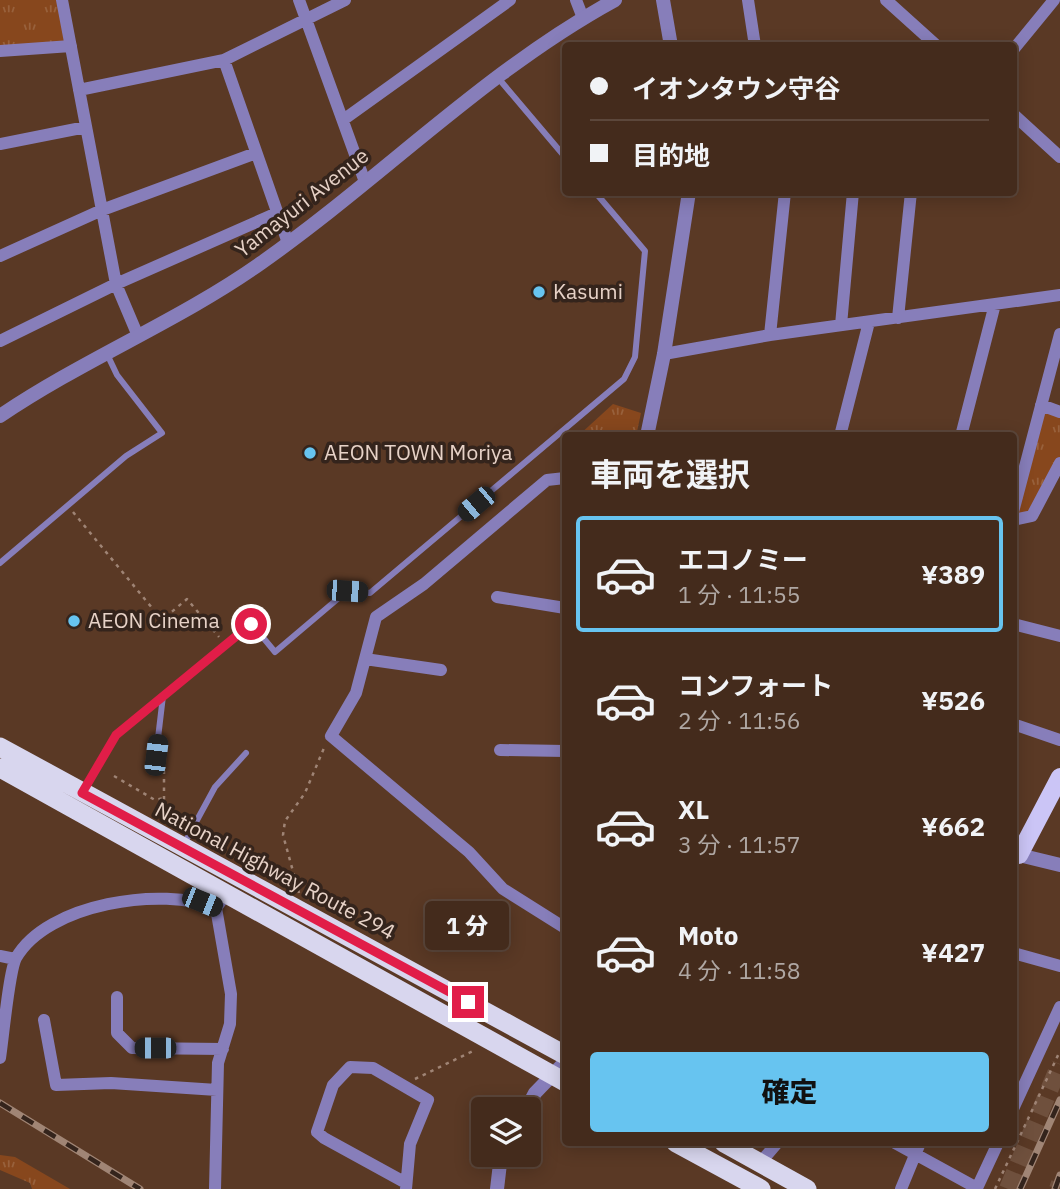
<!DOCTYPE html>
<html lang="ja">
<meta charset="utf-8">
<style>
:root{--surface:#442b1c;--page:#4e3729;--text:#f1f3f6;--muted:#afa7a3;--line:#5c473b;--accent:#67c4f0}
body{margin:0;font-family:"IBM Plex Sans","Noto Sans JP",sans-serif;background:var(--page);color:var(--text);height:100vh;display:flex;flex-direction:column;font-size:26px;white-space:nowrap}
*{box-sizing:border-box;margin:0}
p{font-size:23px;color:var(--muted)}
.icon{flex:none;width:38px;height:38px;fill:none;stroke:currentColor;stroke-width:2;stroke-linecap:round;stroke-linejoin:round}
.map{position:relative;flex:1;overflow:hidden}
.side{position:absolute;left:562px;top:432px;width:455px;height:714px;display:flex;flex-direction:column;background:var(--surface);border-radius:7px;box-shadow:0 4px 18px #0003,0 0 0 2px var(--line)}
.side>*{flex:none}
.hud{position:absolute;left:562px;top:42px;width:455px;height:154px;border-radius:7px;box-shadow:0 4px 18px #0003,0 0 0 2px var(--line);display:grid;align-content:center;height:154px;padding:0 28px;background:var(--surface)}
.tools{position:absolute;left:471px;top:1097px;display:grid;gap:14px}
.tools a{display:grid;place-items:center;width:70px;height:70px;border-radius:7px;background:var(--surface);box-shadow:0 4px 18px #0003,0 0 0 2px var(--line);font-size:35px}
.end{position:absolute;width:32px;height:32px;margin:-16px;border:9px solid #e11d48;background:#fff;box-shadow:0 0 0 4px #fff}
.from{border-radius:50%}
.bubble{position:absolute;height:49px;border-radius:7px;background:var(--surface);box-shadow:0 4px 18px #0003,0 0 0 2px var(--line);font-size:23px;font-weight:800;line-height:49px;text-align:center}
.car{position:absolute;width:21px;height:42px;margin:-21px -10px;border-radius:9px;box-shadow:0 0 5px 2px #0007;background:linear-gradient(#222 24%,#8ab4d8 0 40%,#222 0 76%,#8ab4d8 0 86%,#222 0)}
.hud b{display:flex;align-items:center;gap:24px;height:66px;font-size:26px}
.hud b+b{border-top:2px solid var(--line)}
.hud i{width:18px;height:18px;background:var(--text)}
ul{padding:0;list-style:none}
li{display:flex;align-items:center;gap:21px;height:116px;margin:0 14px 10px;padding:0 14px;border:4px solid transparent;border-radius:7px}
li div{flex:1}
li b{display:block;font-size:26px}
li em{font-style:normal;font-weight:800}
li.selected{border-color:var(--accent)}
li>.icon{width:63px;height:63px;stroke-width:1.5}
h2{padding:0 28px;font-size:32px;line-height:84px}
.cta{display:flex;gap:14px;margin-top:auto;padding:14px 28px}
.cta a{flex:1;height:80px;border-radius:7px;background:var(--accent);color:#111;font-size:28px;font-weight:800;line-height:80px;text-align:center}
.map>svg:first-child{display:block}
.park{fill:url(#park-tufts)}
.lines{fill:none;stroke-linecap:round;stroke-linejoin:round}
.primary-tunnel{stroke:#6f503d;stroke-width:18;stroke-dasharray:18 9;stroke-linecap:butt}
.path{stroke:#9f8475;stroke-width:2.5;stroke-dasharray:3.5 5;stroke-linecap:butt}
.service{stroke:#877eba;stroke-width:6}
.minor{stroke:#877eba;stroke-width:12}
.tertiary{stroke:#877eba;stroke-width:14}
.primary{stroke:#cbc5f6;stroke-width:18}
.trunk{stroke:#d8d6ee;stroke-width:19}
.rail-casing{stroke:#a08575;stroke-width:7}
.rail{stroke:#34241c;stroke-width:4.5;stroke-dasharray:13;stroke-linecap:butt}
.route{stroke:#e11d48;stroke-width:9}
.poi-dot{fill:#67c4f0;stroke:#34241c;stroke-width:2.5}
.labels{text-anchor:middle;stroke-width:7;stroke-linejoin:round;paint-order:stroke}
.street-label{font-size:21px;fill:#e7d2c7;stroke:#34241c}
.poi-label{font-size:21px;fill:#e7d2c7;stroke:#34241c;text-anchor:start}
</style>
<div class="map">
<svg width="1060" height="1189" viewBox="0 0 1060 1189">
<defs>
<pattern id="park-tufts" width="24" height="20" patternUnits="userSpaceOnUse" patternTransform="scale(1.75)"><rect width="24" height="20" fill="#87471d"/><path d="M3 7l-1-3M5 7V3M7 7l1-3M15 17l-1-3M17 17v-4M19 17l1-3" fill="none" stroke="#98613c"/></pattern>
</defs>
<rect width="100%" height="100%" fill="#5a3925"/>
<path class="park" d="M0,0h62l9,46 -71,5z
M613,404l28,9 -5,23h-58z
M1041,405l19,7v51l-28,53 -19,-4z
M0,1155l15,2 55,32h-38l-2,-6 -30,-13z"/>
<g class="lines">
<path class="primary-tunnel" d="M1008,1189l52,-125
M1058,1189l2,-6"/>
<path class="path" d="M73,512l89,108 25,-21 32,38
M164,762v56
M114,776l41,24 9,-2
M299,893l-16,-58 2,-14 20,-28 19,-45
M415,1079l60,-29
M995,1189l65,-138"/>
<path class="service" d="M499,79l66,78
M0,563l126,-107 36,-23 -45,-58 -10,-21
M156,755l7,-59
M84,790l32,-55 135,-112 24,29 72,-61 23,2 254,-214 11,-22 10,-106 -50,-59
M184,844l31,-57 31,-34"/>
<path class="minor" d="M62,0l54,284 22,52
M299,0l66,182
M576,0l7,18
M748,0l7,46
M886,0l51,46
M1013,50l41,-50
M0,51l71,-5
M224,60l64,183
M79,90l145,-30 121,-60
M1013,114l47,43
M343,120l167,-120
M0,144l86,-17
M0,256l102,-46 154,-57
M898,318l13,-126
M841,325l12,-133
M770,335l15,-143
M0,341l116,-57 161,-71
M664,354l106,-19 290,-40
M1041,405l19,7
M840,436l29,-114
M961,436l34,-132
M565,478l-18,2 -123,104 -48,33 -20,76 -25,43 138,116 34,37 62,39
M1013,512l47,-178
M1013,520l19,-4 28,-53
M497,597l68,11
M1013,624l47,12
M365,659l76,11
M1013,724l47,16
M500,750l65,1
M1013,953l47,13
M0,956l15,3
M117,997v36l15,15 91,1
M44,1020l12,65 55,-2 106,7
M0,1058c3,-19 9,-87 16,-100 31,-55 147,-72 200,-50
M1013,1109l47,-102
M895,1143l82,45 21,-45
M760,1163l17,-20
M215,1189l3,-126 12,-39 1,-30 -15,-86 5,-7
M406,1189l4,-45 18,-44 -55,-32 -23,-1 -17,18 -16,47 7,6 82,45
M901,1189l19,-46"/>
<path class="tertiary" d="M663,0l8,46
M0,416c84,-57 179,-95 261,-153 121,-85 224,-192 354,-263
M647,436l17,-82 25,-162
M1019,855l41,10
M526,1110l9,-17 30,-31
M497,1189l4,-34"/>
<path class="primary" d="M1019,855l41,-78"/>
<path class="trunk" d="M0,747l565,308
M0,768l565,314
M676,1143l85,46
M724,1143l83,46"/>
<defs>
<path id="rail" d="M0,1103l140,86
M1020,1189l40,-89
M1055,1189l5,-14"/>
</defs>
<use href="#rail" class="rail-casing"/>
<use href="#rail" class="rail"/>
</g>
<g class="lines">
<path class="route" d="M251,624l-135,111 -34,58 386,209"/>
</g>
<g class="poi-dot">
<circle cx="539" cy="292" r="7"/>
<circle cx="310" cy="453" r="7"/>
<circle cx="74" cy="621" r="7"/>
</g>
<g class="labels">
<g class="street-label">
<text transform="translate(302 203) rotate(-38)" y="7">Yamayuri Avenue</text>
<text transform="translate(275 871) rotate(28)" y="7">National Highway Route 294</text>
</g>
<g class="poi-label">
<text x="553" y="299">Kasumi</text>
<text x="324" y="460">AEON TOWN Moriya</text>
<text x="88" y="628">AEON Cinema</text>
</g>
</g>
</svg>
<div class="tools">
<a><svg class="icon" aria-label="layers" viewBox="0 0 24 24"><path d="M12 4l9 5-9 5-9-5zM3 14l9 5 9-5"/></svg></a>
</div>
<i class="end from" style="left:251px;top:624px"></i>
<i class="end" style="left:468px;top:1002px"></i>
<div class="bubble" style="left:425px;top:901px;width:84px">1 分</div>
<i class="car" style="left:476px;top:504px;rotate:230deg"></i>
<i class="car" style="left:347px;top:591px;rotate:94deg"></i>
<i class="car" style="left:156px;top:755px;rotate:7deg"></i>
<i class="car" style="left:202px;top:902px;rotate:112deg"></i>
<i class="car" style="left:155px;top:1048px;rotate:270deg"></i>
<div class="hud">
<b><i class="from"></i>イオンタウン守谷</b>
<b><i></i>目的地</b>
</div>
<section class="side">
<h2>車両を選択</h2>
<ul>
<li class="selected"><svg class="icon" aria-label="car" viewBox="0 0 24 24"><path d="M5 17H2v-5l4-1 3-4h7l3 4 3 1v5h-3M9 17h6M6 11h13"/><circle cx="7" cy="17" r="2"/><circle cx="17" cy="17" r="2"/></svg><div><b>エコノミー</b><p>1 分 · 11:55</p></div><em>¥389</em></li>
<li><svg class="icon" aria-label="car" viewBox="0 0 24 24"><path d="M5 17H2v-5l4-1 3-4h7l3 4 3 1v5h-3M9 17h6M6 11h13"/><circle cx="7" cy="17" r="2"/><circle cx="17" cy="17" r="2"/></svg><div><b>コンフォート</b><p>2 分 · 11:56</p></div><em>¥526</em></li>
<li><svg class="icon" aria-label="car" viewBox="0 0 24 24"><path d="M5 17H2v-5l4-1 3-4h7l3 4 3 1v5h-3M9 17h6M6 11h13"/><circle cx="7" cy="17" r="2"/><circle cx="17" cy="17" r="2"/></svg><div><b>XL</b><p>3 分 · 11:57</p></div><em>¥662</em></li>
<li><svg class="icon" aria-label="car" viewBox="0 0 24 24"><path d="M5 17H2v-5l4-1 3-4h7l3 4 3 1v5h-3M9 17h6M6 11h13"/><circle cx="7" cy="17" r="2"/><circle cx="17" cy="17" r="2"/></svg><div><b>Moto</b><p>4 分 · 11:58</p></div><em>¥427</em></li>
</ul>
<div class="cta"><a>確定</a></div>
</section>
</div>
